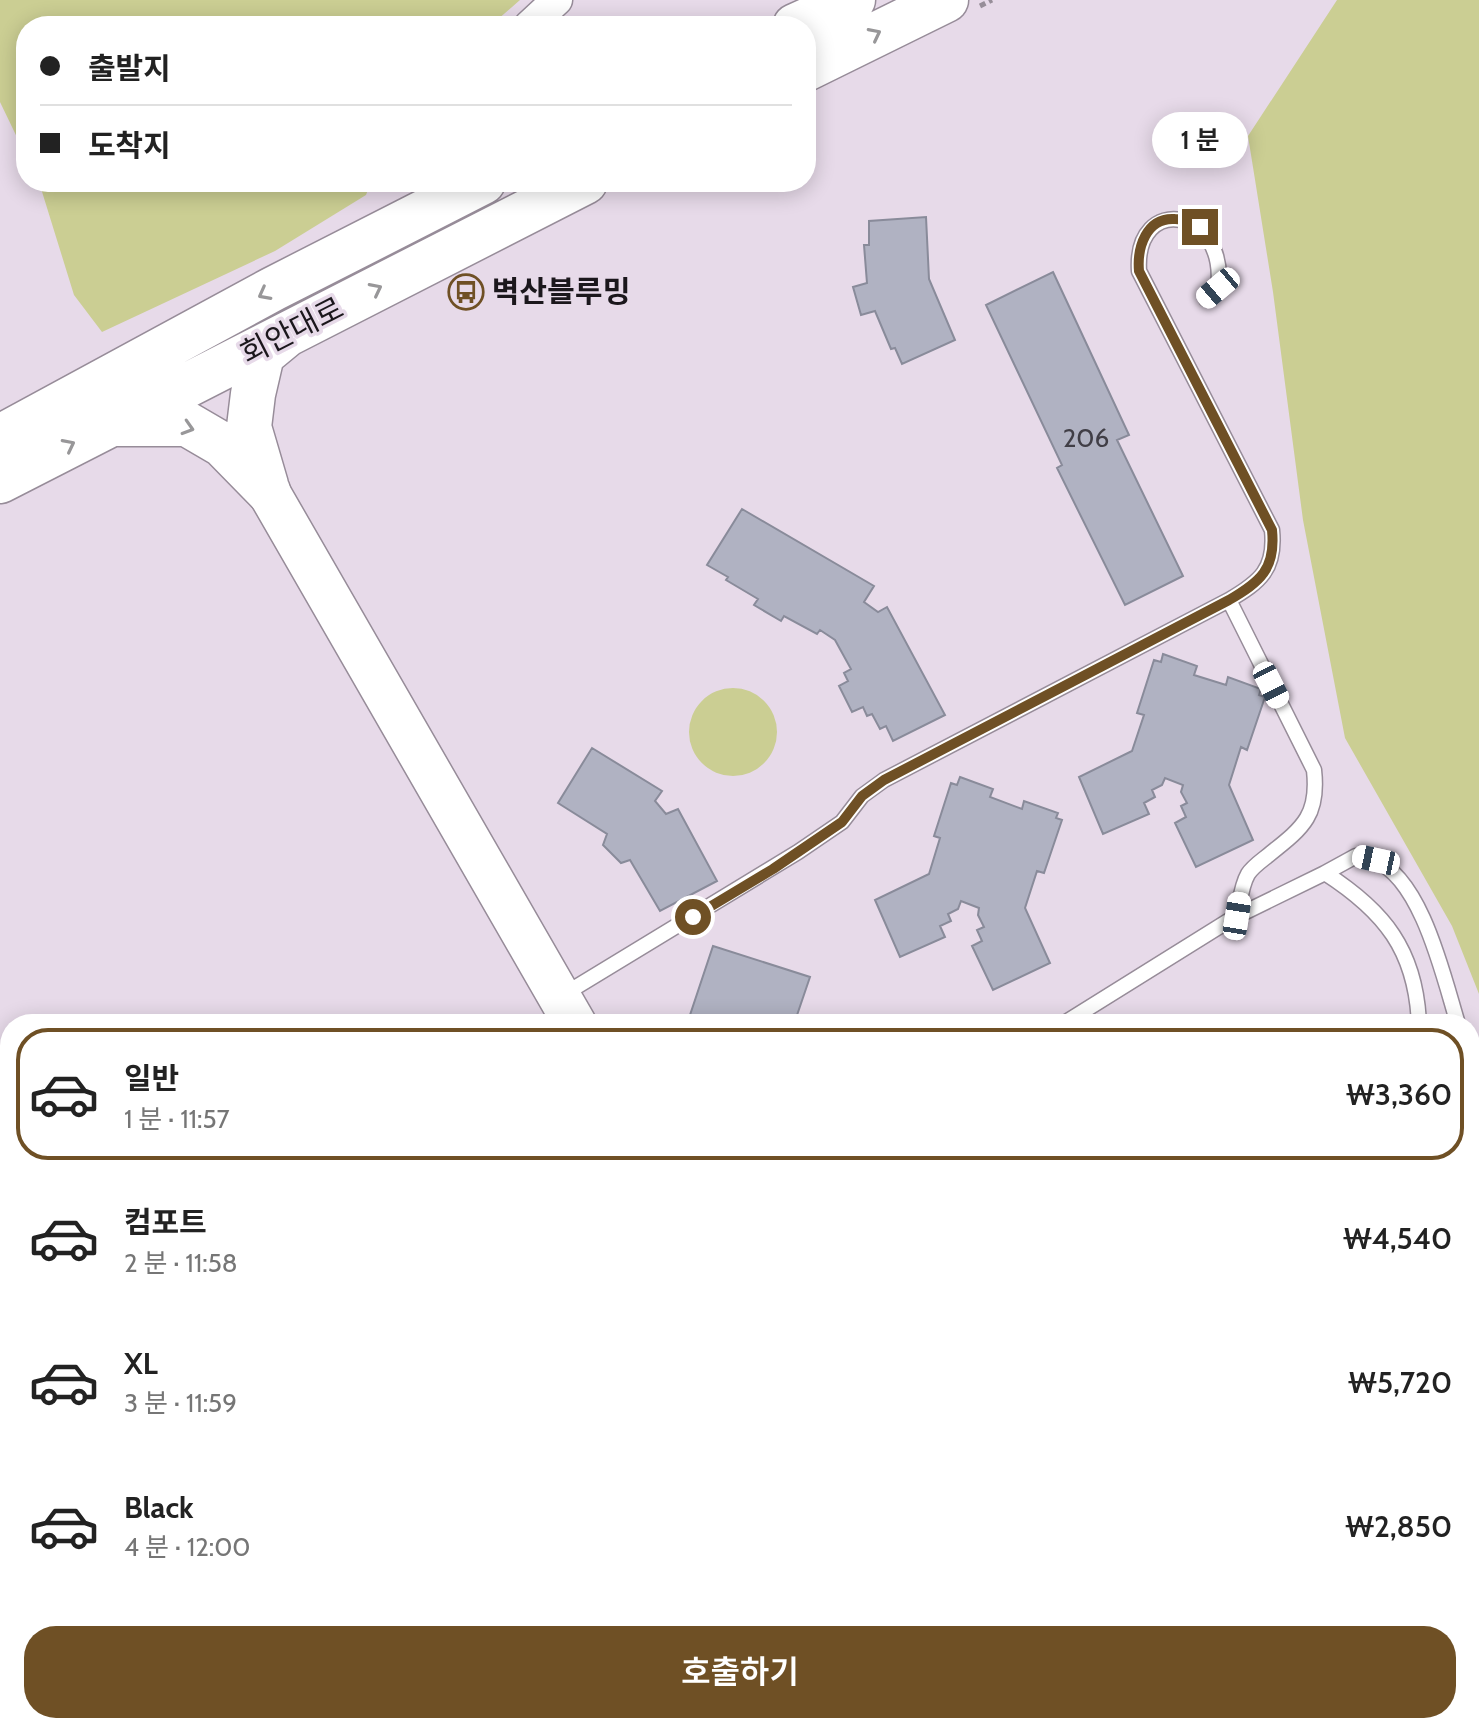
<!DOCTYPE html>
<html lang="ko">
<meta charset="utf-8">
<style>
:root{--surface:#fff;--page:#f2f2f2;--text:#222;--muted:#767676;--line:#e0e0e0;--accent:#6f5025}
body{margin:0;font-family:Cabin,"Noto Sans KR",sans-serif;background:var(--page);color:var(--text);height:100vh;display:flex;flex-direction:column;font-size:30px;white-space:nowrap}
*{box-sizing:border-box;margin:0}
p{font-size:26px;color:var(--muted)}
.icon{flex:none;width:44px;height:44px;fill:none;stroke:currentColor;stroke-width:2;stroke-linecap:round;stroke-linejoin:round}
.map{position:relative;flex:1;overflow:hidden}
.panel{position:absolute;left:0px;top:1014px;width:1480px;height:720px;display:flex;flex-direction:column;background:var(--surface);border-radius:32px 32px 0 0;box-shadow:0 4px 20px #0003}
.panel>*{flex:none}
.hud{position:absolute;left:16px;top:16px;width:800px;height:176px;border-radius:32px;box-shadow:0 4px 20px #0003;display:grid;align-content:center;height:176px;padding:0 24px;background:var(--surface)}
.end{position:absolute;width:36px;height:36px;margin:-18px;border:10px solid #6f5025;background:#fff;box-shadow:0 0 0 4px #fff}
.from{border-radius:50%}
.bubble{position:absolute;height:56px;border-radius:28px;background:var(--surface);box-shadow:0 4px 20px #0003;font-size:26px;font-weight:600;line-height:56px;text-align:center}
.car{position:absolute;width:24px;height:48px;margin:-24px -12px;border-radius:10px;box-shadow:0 0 6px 2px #0007;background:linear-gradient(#fff 24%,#345 0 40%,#fff 0 76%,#345 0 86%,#fff 0)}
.hud b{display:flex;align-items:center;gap:28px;height:76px;font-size:30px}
.hud b+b{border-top:2px solid var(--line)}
.hud i{width:20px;height:20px;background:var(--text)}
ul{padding:14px 0 0;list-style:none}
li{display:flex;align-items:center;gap:24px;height:132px;margin:0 16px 12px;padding:0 8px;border:4px solid transparent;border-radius:32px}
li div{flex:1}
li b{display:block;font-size:30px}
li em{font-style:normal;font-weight:600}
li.on{border-color:var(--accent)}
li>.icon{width:72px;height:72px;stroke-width:1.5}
.primary-button{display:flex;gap:16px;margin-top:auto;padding:16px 24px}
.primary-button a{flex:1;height:92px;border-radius:32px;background:var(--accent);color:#fff;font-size:32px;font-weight:600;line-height:92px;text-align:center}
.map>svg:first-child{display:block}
.education{fill:#e9cecb}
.green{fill:#cbce93}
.building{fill:#b0b2c2;stroke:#898b9a;stroke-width:2}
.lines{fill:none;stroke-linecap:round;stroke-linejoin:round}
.lane-casing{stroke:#978c99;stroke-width:17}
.street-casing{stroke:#978c99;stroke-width:33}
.secondary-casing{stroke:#978c99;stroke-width:45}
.primary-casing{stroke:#978c99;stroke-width:47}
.path{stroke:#978e99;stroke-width:5;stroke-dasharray:6 4;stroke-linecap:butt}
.lane{stroke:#fff;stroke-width:14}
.street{stroke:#fff;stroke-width:30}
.secondary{stroke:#fff;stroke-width:42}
.primary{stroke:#fff;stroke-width:44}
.oneway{stroke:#989799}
.route{stroke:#6f5025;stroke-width:10}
.labels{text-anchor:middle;stroke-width:7;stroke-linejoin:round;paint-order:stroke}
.number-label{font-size:26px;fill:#403e46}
.poi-label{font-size:30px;font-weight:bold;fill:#1b171c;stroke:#e7dae9;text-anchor:start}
.street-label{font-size:30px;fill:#1b171c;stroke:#e7dae9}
</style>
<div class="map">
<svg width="1479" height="1734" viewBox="0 0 1479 1734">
<rect width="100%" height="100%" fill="#e7dae9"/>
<path class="education" d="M10,1298v209l-10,-18v-186z"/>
<path class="green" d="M0,0h520l-30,26h-464v130l-26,-54z
M1337,0h142v994l-27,-68 -107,-188 -42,-218 -30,-228 -25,-156z
M39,182h332l-5,13 -91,56 -173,81 -28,-37z
M689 732a44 44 0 1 1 88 0a44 44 0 1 1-88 0Z
M1479,1452v282h-1069l19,-10h1041v-253z"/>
<path class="building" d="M926,217l3,62 26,61 -53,24 -7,-16 -4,1 -16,-38 -14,4 -8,-28 14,-4 -3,-38h5v-24z
M1053,272l76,163 -12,5 66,136 -58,29 -68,-137 5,-3 -76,-160z
M742,509l132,77 -10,16 14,10 9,-5 58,108 -52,26 -7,-15 -6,3 -8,-15 -5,2 -4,-9 -11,5 -13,-26 9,-5 -4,-8 7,-4 -16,-29 -15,-10 -3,4 -33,-18 -3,5 -27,-16 4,-6 -32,-19 2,-3 -21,-12z
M1163,654l34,12 -3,9 32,10 2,-8 33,12 -2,6 6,2 -18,53 -6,-3 -12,38 24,55 -57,27 -21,-44 11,-6 -5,-11 6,-3 -6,-11 2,-7 -18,-7 -3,7 -10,5 3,7 -11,6 5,11 -46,20 -24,-57 53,-26 12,-36 -7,-2 17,-53 7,2z
M592,748l70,43 -7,10 11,13 12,-5 39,72 -57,30 -30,-51 -9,3 -18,-18 4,-11 -49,-31z
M960,777l33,12 -3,8 32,12 2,-8 34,12 -2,5 6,2 -18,53 -7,-2 -12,37 25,55 -57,27 -21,-44 10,-5 -5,-11 7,-3 -6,-12 1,-7 -18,-7 -3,8 -10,5 3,7 -11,5 5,11 -45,20 -25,-57 54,-26 11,-36 -6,-2 17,-53 6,2z
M713,946l97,31 -16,47h-111l5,-3z"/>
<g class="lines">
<defs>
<path id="lane" d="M1229,600l85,170c5,44 -10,57 -43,83 -7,6 -18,13 -23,21 -7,12 -8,28 -11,42
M563,995l235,-143 44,-30 20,-26 22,-16 345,-180c31,-18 47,-31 43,-70l-133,-259c-5,-79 89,-63 79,17l-12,11
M1063,1024l170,-106 92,-45
M1419,1024c-3,-74 -35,-113 -94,-151l31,-17c6,1 13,1 18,4 48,18 70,119 84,164
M1470,1063l9,29
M1470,1359l9,-4"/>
<path id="street" d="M529,26l28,-26"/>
<path id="secondary" d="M268,491l307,533
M0,1665l10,19
M31,1724l5,10
M248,1734l19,-10"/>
<path id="primary" d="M795,26l58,-26
M806,69l140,-69
M117,424h70l36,21 45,46
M0,437l273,-148 210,-107
M0,481l585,-299
M266,485l-17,-58 4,-33 9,-39 23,-19"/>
</defs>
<use href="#lane" class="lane-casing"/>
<use href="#street" class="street-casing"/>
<use href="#secondary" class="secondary-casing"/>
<use href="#primary" class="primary-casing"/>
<path class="path" d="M980,6l12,-6
M1460,1724l12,10"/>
<use href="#lane" class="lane"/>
<use href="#street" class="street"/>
<use href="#secondary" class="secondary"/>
<use href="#primary" class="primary"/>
</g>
<defs><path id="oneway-chevron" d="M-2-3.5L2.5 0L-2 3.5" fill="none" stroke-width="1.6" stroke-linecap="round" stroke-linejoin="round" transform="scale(2)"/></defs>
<g class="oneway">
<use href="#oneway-chevron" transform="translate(875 34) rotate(-27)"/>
<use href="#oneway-chevron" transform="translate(376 289) rotate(-27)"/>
<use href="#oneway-chevron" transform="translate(264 294) rotate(152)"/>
<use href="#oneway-chevron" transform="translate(188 428) rotate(17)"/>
<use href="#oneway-chevron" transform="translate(69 445) rotate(-27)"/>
</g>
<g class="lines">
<path class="route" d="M693,917l80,-48 69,-47 20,-26 22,-16 345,-180c31,-18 47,-31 43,-70l-133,-259c-2,-23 7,-54 36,-52 8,0 17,5 25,8"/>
</g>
<defs>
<symbol id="bus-ring" viewBox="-11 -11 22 22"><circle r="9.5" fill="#e7dae9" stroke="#6f5025" stroke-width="1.5"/><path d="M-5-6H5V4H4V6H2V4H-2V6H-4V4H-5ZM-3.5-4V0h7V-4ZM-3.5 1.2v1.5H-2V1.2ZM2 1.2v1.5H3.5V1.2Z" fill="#6f5025"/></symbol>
</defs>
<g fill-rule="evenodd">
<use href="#bus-ring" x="446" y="272" width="40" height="40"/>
</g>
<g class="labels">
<g class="number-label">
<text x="1086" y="447">206</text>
</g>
<g class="poi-label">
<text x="492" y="302">벽산블루밍</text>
</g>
<g class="street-label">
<text transform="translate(292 331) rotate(-27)" y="10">회안대로</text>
</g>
</g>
</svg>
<i class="end from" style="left:693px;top:917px"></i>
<i class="end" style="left:1200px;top:227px"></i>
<div class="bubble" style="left:1152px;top:112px;width:96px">1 분</div>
<i class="car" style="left:1218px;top:288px;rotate:230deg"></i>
<i class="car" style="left:1271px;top:685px;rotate:153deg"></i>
<i class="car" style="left:1376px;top:860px;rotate:282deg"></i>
<i class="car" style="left:1237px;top:916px;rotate:9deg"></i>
<div class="hud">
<b><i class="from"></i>출발지</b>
<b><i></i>도착지</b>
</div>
<section class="panel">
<ul>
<li class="on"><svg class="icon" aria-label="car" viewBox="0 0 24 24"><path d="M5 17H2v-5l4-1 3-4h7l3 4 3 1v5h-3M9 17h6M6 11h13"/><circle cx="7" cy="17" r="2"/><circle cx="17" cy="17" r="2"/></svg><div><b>일반</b><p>1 분 · 11:57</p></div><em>₩3,360</em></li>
<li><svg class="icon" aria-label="car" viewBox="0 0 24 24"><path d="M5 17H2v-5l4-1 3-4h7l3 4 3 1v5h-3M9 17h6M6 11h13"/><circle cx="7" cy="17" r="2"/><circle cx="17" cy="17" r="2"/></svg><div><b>컴포트</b><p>2 분 · 11:58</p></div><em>₩4,540</em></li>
<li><svg class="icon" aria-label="car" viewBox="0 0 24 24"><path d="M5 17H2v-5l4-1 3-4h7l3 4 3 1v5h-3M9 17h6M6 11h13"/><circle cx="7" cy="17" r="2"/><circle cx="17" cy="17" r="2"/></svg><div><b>XL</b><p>3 분 · 11:59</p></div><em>₩5,720</em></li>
<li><svg class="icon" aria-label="car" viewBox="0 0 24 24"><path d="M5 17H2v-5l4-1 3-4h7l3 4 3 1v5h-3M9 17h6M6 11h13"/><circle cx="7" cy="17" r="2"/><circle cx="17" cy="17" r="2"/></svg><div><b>Black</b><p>4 분 · 12:00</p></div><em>₩2,850</em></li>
</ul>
<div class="primary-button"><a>호출하기</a></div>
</section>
</div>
